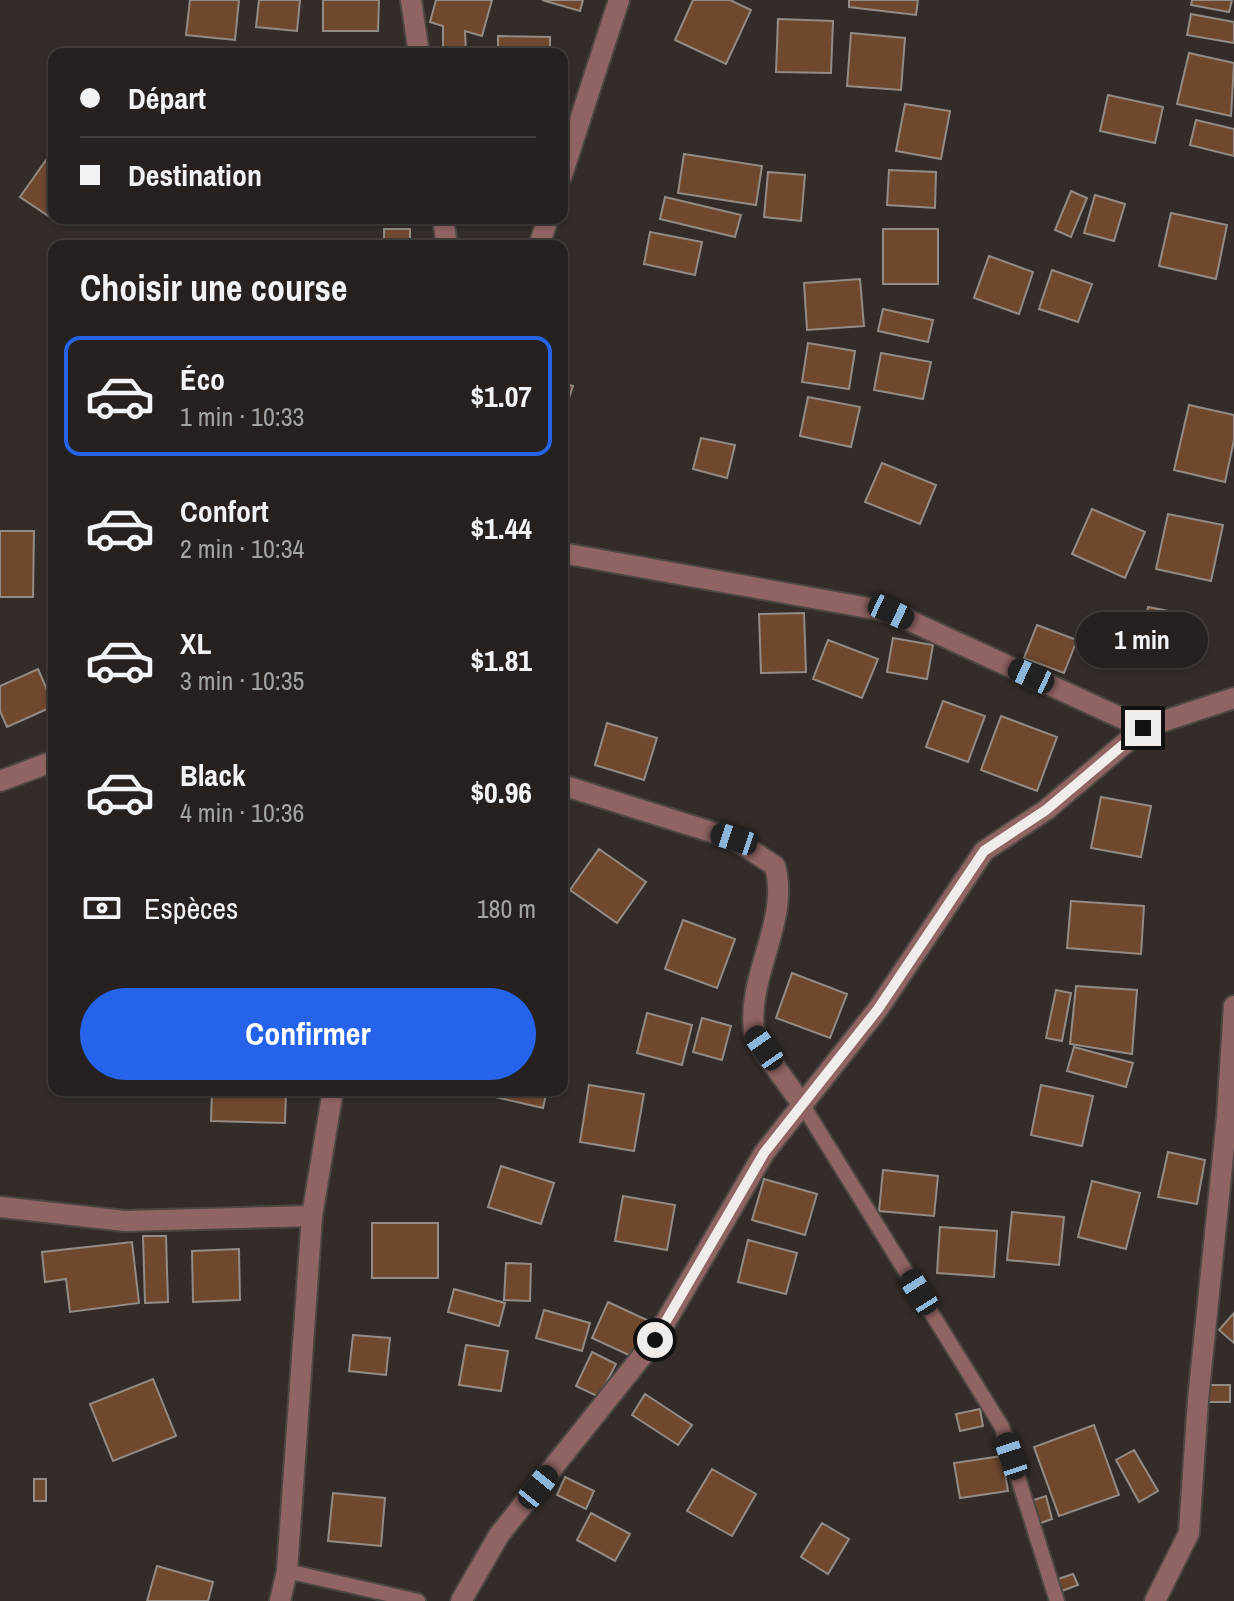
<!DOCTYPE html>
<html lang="fr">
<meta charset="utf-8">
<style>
:root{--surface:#26211e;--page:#2e2927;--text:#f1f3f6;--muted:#a4a3a4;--line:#423e3c;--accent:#2563eb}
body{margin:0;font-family:"Archivo Narrow",sans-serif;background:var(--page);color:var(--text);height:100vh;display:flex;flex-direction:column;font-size:30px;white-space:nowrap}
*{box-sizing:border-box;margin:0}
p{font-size:26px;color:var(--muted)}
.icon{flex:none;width:44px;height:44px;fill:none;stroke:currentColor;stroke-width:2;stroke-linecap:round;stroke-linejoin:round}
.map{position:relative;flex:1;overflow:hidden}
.panel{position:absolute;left:48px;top:240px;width:520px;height:856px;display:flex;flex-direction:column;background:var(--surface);border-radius:16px;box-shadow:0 2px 6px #0004,0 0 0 2px var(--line)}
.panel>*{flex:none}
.guide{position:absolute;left:48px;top:48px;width:520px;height:176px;border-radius:16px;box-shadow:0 2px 6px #0004,0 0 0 2px var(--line);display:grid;align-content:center;height:176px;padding:0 32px;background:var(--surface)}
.end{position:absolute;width:36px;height:36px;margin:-18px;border:10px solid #f0ece9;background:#111;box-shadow:0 0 0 4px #111}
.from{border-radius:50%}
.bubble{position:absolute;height:56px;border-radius:28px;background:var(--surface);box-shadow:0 2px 6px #0004,0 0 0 2px var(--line);font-size:26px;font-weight:700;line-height:56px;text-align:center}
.car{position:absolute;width:24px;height:48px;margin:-24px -12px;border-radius:10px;box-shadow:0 0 6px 2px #0007;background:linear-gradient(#222 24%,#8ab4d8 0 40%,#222 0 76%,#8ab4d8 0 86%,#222 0)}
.guide b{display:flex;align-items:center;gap:28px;height:76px;font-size:30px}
.guide b+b{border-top:2px solid var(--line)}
.guide i{width:20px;height:20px;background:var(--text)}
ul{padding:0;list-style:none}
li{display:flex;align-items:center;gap:24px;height:120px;margin:0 16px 12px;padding:0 16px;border:4px solid transparent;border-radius:16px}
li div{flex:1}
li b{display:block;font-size:30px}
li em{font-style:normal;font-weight:700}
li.selected{border-color:var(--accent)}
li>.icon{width:72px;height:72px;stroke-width:1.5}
h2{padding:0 32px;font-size:36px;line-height:96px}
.pay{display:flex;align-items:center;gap:20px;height:88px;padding:0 32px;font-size:30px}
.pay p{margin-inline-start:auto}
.button{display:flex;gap:16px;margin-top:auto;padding:16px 32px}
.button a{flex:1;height:92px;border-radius:48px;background:var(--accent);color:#fff;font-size:32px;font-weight:700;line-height:92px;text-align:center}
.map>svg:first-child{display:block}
.building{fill:#70482e;stroke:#938b85;stroke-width:2}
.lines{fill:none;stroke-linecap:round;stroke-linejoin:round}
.service-casing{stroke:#4d4743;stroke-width:18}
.minor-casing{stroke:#4d4743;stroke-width:24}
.tertiary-casing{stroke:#4d4743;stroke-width:24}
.service{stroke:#906463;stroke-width:14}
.minor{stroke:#906463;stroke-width:20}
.tertiary{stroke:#906463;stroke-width:20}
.route{stroke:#f0ece9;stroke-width:10}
</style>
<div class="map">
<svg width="1234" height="1601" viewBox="0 0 1234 1601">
<rect width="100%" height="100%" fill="#332c28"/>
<path class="building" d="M190,0h49l-4,40 -49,-5z
M259,0h41l-3,31 -41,-4z
M323,0h56l-1,31h-55z
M436,0h56l-10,36 -17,-5 1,23h-23v-28l-13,-4z
M542,0h41l-3,11z
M693,0h37l21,10 -25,54 -51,-24z
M849,0h69l-2,15 -67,-8z
M1192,0h40l-3,12 -38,-7z
M1191,14l43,8v21l-47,-8z
M778,19l55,2 -2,52 -55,-1z
M851,33l54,5 -4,52 -54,-4z
M498,36l52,1v17h-52z
M1189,53l45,10 -3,53 -54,-12z
M1108,95l55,12 -8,36 -55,-12z
M905,104l45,7 -9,48 -45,-8z
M1196,120l38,9v27l-44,-11z
M684,154l78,12 -6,39 -78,-12z
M46,160l8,5v53h8l-3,5 -39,-26z
M889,170l47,2 -1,36 -48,-3z
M768,172l37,3 -4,46 -37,-4z
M1071,191l16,7 -16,39 -16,-7z
M1095,195l30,9 -11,37 -30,-8z
M665,197l76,18 -6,22 -75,-18z
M1171,213l56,12 -11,54 -57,-13z
M384,229h26v17h-26z
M883,229h55v55h-55z
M650,232l52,10 -7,33 -51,-11z
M989,256l44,16 -14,42 -45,-16z
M1052,270l40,14 -14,38 -39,-13z
M860,279l4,47 -57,4 -3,-47z
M883,309l50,11 -5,22 -50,-11z
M808,343l47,8 -6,38 -47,-7z
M881,353l50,9 -8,37 -49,-9z
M562,383l11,3 -11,33z
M808,397l52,10 -9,40 -51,-11z
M1189,405l45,10v25l-9,42 -51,-12z
M701,438l34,7 -8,33 -34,-9z
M882,463l54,22 -16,39 -55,-22z
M1092,509l53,23 -20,46 -53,-24z
M1168,514l55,11 -12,56 -55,-12z
M0,531h34l-1,66h-33z
M1148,607l37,7 -7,37 -37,-7z
M804,613l2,59 -45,1 -2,-59z
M1037,625l40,15 -13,33 -40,-15z
M893,638l40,7 -6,34 -40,-7z
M828,640l50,19 -16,39 -49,-19z
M38,669l16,37 -47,21 -7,-16v-25z
M943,701l42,15 -17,46 -42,-15z
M1001,716l56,21 -20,54 -56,-21z
M607,723l50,15 -13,42 -49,-15z
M1101,797l50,9 -10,51 -50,-9z
M599,849l47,33 -29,41 -47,-33z
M1071,901l73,5 -3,48 -74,-6z
M683,920l52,19 -18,49 -52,-19z
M792,973l55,21 -17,44 -54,-20z
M1076,986l61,4 -5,64 -62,-10z
M1056,990l15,3 -9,48 -16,-3z
M647,1013l45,12 -10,40 -45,-12z
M702,1018l29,8 -9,34 -29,-8z
M1074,1047l59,16 -7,24 -59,-16z
M589,1085l55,9 -10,57 -54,-9z
M1041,1085l52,11 -11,50 -51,-11z
M212,1090h74l-1,33 -74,-2z
M492,1090h55l-4,18 -52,-12z
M1168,1152l37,8 -8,44 -39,-7z
M501,1166l53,17 -13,41 -53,-17z
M883,1170l55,6 -4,40 -55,-5z
M764,1179l53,15 -12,41 -53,-15z
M1092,1181l48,12 -14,56 -48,-12z
M623,1196l52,9 -8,45 -52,-9z
M1012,1212l52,5 -5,48 -52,-5z
M372,1223h66v55h-66z
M940,1227l57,4 -3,46 -57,-4z
M143,1236h23l2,66 -23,1z
M748,1240l49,13 -11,41 -48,-12z
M132,1242l7,61 -69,9 -4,-33 -21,3 -3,-30z
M239,1249l1,51 -47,2 -1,-51z
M506,1263l25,1 -1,37 -26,-1z
M454,1289l51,14 -6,23 -51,-14z
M608,1302l41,19 -16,36 -41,-19z
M544,1310l46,13 -8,28 -46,-13z
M1234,1313v30l-15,-13z
M353,1335l37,3 -4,37 -37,-4z
M466,1345l42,6 -7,40 -42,-6z
M592,1352l24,12 -17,33 -23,-11z
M153,1379l23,57 -63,25 -23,-57z
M1205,1385h25v17h-25z
M645,1394l47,31 -14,20 -46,-30z
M980,1409l3,17 -23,5 -4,-17z
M1094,1425l25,70 -60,21 -25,-69z
M1134,1450l24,41 -19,11 -23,-42z
M1002,1456l6,35 -48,7 -6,-35z
M712,1469l44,25 -24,42 -45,-25z
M565,1477l29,14 -8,18 -29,-14z
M34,1479h12v22h-12z
M333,1493l52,5 -4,48 -53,-5z
M1046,1496l6,23 -14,5 -7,-23z
M591,1513l39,21 -15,27 -38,-21z
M822,1523l27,16 -21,35 -27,-17z
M157,1566l56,16 -5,19h-61z
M1073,1574l5,11 -16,6 -4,-12z"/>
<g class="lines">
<defs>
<path id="service" d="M802,1104l200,323 55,174
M287,1571l131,30"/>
<path id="minor" d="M411,0l8,54
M443,218l4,28
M562,553l329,59 252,116 91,-30
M0,781l54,-20
M562,785l172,54 41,27c15,54 -28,109 -21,165 1,11 39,60 48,73
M0,1207l125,14 187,-5
M461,1601l38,-66 156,-195 109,-187 114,-144 106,-158 62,-41 97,-82
M1155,1601l34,-68 9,-133 29,-283 7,-111"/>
<path id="tertiary" d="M562,175l57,-175
M539,246l9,-28
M280,1601l7,-30 25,-355 21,-126"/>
</defs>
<use href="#service" class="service-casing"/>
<use href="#minor" class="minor-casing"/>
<use href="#tertiary" class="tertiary-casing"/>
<use href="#service" class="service"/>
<use href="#minor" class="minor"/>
<use href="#tertiary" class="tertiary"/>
</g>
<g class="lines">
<path class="route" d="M655,1340l109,-187 114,-144 106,-158 62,-41 97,-82"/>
</g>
</svg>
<i class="end from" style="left:655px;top:1340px"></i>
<i class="end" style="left:1143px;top:728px"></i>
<div class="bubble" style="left:1076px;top:612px;width:132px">1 min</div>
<i class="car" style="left:891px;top:612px;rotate:115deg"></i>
<i class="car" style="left:1031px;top:676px;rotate:295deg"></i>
<i class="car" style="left:734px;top:839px;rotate:288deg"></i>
<i class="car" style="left:764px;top:1048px;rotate:325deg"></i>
<i class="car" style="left:919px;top:1292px;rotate:328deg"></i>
<i class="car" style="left:1011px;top:1456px;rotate:342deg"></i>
<i class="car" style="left:538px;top:1487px;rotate:39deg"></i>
<div class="guide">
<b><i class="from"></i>Départ</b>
<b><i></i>Destination</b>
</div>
<section class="panel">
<h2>Choisir une course</h2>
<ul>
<li class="selected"><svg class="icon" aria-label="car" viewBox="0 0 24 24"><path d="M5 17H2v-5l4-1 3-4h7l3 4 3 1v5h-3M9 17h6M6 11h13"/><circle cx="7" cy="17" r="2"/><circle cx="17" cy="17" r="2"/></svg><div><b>Éco</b><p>1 min · 10:33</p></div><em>$1.07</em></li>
<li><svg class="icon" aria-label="car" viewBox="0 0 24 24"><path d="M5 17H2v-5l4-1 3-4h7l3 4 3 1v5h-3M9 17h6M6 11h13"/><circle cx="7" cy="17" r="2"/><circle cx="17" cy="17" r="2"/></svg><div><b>Confort</b><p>2 min · 10:34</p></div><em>$1.44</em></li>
<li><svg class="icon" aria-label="car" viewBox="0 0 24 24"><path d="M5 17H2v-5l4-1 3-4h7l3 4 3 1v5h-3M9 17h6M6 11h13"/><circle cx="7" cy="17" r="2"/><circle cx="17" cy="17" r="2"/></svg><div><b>XL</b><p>3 min · 10:35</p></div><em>$1.81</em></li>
<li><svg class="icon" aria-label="car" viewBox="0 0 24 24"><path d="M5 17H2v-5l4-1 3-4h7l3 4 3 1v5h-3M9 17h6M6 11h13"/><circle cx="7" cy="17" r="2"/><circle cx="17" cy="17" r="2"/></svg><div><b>Black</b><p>4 min · 10:36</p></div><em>$0.96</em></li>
</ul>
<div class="pay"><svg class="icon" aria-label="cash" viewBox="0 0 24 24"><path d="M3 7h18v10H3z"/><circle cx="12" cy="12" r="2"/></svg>Espèces<p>180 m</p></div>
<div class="button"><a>Confirmer</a></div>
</section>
</div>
